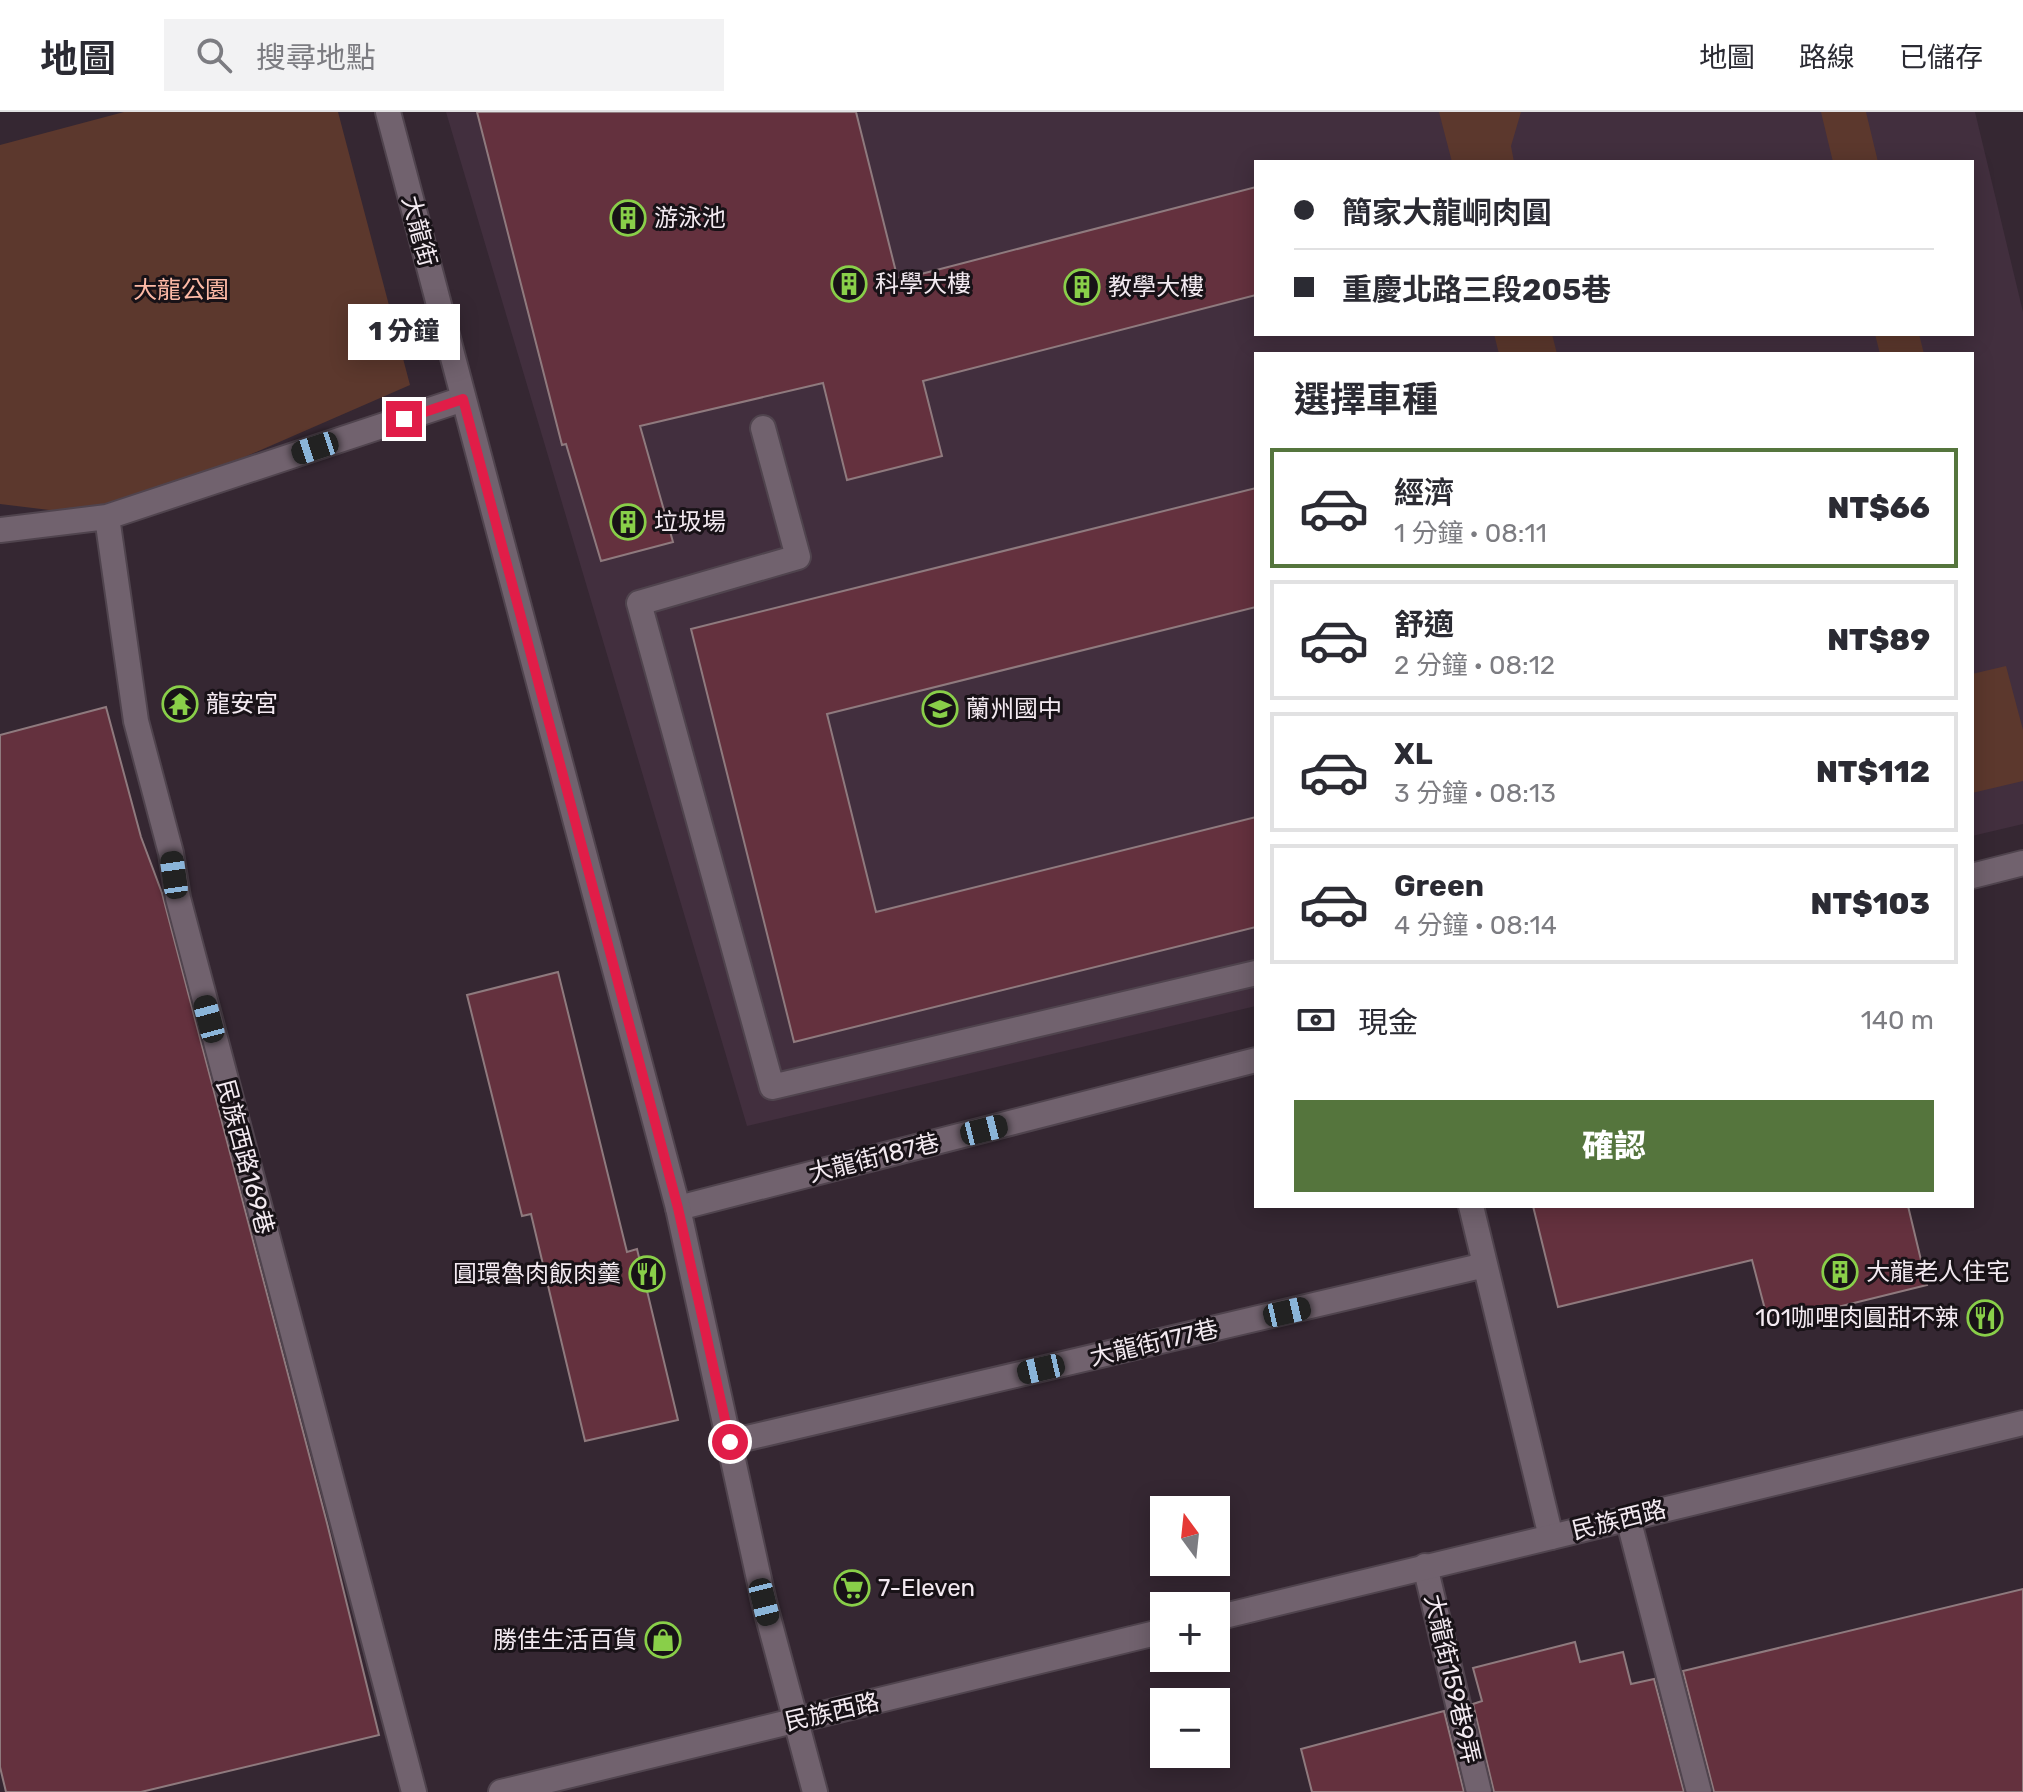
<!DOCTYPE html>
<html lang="zh-TW">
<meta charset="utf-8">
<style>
:root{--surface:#fff;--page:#f2f2f3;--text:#2b2b33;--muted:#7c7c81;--line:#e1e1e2;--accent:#55753d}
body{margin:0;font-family:Rubik,"Noto Sans TC",sans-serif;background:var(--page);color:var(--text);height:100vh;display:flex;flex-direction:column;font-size:30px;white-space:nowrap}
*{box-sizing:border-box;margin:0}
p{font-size:26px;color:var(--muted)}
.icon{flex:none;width:44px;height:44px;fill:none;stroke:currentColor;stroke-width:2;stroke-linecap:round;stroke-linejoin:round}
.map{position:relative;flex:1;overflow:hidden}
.panel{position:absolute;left:1254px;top:240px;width:720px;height:856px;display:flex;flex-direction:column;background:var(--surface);border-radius:0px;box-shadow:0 4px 20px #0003}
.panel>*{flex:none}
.hud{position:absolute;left:1254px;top:48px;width:720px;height:176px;border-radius:0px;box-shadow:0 4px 20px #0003;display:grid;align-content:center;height:176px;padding:0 40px;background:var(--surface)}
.needle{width:52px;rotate:345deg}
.fabs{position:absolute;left:1150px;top:1384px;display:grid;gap:16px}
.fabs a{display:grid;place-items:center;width:80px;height:80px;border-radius:0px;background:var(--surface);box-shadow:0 4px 20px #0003;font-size:40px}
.end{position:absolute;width:36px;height:36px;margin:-18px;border:10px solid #e11d48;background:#fff;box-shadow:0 0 0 4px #fff}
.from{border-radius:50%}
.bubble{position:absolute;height:56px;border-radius:0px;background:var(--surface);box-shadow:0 4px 20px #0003;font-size:26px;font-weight:800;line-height:56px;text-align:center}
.car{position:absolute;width:24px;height:48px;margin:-24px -12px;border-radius:10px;box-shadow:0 0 6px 2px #0007;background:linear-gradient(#222 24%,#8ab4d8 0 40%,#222 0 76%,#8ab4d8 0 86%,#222 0)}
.hud b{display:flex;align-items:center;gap:28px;height:76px;font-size:30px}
.hud b+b{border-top:2px solid var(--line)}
.hud i{width:20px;height:20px;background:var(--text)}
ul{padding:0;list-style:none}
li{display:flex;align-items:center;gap:24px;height:120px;margin:0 16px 12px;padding:0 24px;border:4px solid var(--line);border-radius:0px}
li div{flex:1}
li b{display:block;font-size:30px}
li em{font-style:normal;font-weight:800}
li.current{border-color:var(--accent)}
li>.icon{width:72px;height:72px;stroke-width:1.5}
h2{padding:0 40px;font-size:36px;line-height:96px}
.pay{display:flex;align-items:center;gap:20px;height:88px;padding:0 40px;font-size:30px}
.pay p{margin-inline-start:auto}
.primary-button{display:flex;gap:16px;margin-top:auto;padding:16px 40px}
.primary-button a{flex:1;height:92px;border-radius:0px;background:var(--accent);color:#fff;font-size:32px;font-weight:800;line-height:92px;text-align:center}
header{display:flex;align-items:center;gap:48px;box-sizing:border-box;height:112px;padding:0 40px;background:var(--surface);border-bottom:2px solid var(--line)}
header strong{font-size:38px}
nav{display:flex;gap:44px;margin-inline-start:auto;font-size:28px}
.search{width:560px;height:72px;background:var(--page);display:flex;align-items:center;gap:20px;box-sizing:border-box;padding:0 28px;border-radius:0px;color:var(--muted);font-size:30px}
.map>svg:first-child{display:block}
.built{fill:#422f3e;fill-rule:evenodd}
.green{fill:#5c382d}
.building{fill:#64313e;stroke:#8f7a7e;stroke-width:2}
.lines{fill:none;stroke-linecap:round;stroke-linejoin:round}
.lane-casing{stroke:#50444e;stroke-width:28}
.street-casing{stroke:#50444e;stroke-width:28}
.secondary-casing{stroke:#50444e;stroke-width:28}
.lane{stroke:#71626e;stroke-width:24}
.street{stroke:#71626e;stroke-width:24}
.secondary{stroke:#71626e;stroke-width:24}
.route{stroke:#e11d48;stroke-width:10}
.labels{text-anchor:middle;stroke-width:6;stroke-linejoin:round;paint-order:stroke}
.poi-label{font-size:24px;fill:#f3eaf1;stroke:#181217;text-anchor:start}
.street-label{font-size:24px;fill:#f3eaf1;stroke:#181217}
.park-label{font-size:24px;fill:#febaa6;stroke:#181217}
</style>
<header>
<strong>地圖</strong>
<div class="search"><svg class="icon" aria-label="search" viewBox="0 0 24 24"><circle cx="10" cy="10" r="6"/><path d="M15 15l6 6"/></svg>搜尋地點</div>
<nav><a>地圖</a><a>路線</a><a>已儲存</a></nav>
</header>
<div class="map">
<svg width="2023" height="1680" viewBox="0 0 2023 1680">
<rect width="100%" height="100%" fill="#352732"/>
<path class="built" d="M446,0h1529l48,200v512l-51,12v-482h-716v652l-509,120zM1256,50h716v172h-716z"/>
<path class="green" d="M124,0h214l72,273 -303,132 -107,-13v-359z
M1439,0h82l-10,34 3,16h-62z
M1821,0h45l12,50h-45z
M1494,222h58l5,20h-58z
M1875,222h44l5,20h-44z
M2006,554l17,64v51l-51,12v-119z"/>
<path class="building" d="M477,0h379l42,168 358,-93v108l-333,86 19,75 -95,24 -24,-97 -183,43 33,116 -72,19 -35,-117 -4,1z
M1256,376v119l-429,107 49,198 380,-95v110l-462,115 -103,-413z
M106,595l35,130 21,56 165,630 52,212 -238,57h-135l-6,-25v-1032z
M558,860l69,280 10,-3 41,171 -93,21 -54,-227 -9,2 -55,-221z
M1533,1094h375l19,79 -134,33 -2,-8 -24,7 -15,-57 -194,47z
M2023,1477v203h-309l-31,-121z
M1575,1530l5,20 43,-10 8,32 23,-5 30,113h-190l-21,-88 9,-3 -9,-33z
M1444,1599l20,81h-152l-11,-43z"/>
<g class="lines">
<defs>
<path id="lane" d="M763,316l35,129 -159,46 133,484 484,-114
M107,405l29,204 35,132 7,45 236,894
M0,418l107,-13 356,-118
M1972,764l51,-13
M1471,1094l80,331
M678,1096l578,-148
M730,1330l755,-177
M1628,1406l71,274
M1425,1454l54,226"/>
<path id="street" d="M388,0l290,1096 86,394 51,190"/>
<path id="secondary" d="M1216,1506l807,-195
M501,1680l663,-161"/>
</defs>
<use href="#lane" class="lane-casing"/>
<use href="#street" class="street-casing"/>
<use href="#secondary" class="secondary-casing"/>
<use href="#lane" class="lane"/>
<use href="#street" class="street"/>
<use href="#secondary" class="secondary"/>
</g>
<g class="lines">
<path class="route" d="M404,307l59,-20 215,809 52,234"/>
</g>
<defs>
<symbol id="building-ring" viewBox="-11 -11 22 22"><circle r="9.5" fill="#181217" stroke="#89cf49" stroke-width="1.5"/><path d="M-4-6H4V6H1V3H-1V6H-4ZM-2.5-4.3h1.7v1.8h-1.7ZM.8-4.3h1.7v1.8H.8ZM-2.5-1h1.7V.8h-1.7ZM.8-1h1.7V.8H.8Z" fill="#89cf49"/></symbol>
<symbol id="temple-ring" viewBox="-11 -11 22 22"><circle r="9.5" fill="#181217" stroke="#89cf49" stroke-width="1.5"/><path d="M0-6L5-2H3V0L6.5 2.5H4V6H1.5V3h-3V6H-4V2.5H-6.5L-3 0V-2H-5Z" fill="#89cf49"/></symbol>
<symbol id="school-ring" viewBox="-11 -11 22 22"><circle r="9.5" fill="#181217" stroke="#89cf49" stroke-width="1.5"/><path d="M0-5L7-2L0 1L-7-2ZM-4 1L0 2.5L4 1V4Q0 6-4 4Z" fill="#89cf49"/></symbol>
<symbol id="restaurant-ring" viewBox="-11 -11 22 22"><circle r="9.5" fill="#181217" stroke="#89cf49" stroke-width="1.5"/><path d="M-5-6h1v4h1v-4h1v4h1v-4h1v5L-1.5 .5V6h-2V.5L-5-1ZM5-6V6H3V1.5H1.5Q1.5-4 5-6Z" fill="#89cf49"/></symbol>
<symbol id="supermarket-ring" viewBox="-11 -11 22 22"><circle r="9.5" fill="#181217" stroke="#89cf49" stroke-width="1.5"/><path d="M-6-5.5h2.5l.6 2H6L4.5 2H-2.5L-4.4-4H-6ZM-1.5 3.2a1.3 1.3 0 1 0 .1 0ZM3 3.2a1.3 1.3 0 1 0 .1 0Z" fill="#89cf49"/></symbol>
<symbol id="shop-ring" viewBox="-11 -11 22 22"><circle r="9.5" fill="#181217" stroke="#89cf49" stroke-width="1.5"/><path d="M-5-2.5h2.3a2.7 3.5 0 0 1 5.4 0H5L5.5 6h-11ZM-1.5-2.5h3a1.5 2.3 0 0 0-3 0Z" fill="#89cf49"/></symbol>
</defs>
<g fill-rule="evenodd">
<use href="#building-ring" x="608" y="86" width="40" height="40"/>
<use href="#building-ring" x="829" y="152" width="40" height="40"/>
<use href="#building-ring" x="1062" y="155" width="40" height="40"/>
<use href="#building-ring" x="608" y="390" width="40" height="40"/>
<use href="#temple-ring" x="160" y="572" width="40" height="40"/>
<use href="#school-ring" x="920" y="577" width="40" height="40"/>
<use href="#building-ring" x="1820" y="1140" width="40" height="40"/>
<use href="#restaurant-ring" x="627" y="1142" width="40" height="40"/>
<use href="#restaurant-ring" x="1965" y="1186" width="40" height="40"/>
<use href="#supermarket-ring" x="832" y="1456" width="40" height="40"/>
<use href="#shop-ring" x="643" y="1508" width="40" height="40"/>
</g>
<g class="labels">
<g class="poi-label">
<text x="654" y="114">游泳池</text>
<text x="875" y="180">科學大樓</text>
<text x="1108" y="183">教學大樓</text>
<text x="654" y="418">垃圾場</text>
<text x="206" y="600">龍安宮</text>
<text x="966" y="605">蘭州國中</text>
<text x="1866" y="1168">大龍老人住宅</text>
<text x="621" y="1170" text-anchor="end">圓環魯肉飯肉羹</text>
<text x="1959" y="1214" text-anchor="end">101咖哩肉圓甜不辣</text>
<text x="878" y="1484">7-Eleven</text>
<text x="637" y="1536" text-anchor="end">勝佳生活百貨</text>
</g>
<g class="street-label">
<text transform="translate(419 119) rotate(75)" y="8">大龍街</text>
<text transform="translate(245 1045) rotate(75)" y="8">民族西路169巷</text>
<text transform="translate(874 1046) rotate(-14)" y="8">大龍街187巷</text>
<text transform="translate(1154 1231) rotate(-13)" y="8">大龍街177巷</text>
<text transform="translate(1619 1408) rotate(-14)" y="8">民族西路</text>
<text transform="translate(1452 1567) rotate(77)" y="8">大龍街159巷9弄</text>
<text transform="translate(832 1600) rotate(-13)" y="8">民族西路</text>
</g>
<g class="park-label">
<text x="181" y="186">大龍公園</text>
</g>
</g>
</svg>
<div class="fabs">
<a><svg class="needle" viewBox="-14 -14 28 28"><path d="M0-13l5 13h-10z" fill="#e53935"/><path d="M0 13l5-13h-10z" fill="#7c7c81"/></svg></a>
<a>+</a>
<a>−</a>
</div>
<i class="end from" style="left:730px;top:1330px"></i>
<i class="end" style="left:404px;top:307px"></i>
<div class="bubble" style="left:348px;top:192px;width:112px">1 分鐘</div>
<i class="car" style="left:315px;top:336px;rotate:252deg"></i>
<i class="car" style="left:174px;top:763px;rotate:352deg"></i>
<i class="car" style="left:209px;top:907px;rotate:345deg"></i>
<i class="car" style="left:984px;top:1018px;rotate:76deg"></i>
<i class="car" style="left:1287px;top:1200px;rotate:77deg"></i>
<i class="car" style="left:1041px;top:1257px;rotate:257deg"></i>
<i class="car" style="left:764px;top:1490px;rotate:166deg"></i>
<div class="hud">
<b><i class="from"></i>簡家大龍峒肉圓</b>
<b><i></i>重慶北路三段205巷</b>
</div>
<section class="panel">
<h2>選擇車種</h2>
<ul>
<li class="current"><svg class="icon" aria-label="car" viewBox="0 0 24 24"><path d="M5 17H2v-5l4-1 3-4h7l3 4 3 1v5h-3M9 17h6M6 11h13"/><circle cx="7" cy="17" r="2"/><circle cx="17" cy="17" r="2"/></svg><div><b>經濟</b><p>1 分鐘 · 08:11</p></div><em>NT$66</em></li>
<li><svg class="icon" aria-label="car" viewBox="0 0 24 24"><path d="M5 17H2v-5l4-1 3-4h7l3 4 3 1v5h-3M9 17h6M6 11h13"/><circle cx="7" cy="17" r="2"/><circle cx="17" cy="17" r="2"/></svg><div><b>舒適</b><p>2 分鐘 · 08:12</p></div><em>NT$89</em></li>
<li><svg class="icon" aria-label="car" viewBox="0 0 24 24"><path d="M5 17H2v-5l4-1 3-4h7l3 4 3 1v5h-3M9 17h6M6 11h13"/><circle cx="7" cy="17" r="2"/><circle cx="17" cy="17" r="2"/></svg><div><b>XL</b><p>3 分鐘 · 08:13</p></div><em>NT$112</em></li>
<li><svg class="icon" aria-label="car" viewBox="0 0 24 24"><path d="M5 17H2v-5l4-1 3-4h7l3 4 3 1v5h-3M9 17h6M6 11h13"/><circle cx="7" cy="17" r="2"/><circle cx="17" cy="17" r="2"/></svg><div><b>Green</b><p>4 分鐘 · 08:14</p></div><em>NT$103</em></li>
</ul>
<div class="pay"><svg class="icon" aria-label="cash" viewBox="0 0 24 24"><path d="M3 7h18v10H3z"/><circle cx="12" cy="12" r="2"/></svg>現金<p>140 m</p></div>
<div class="primary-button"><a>確認</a></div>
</section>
</div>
